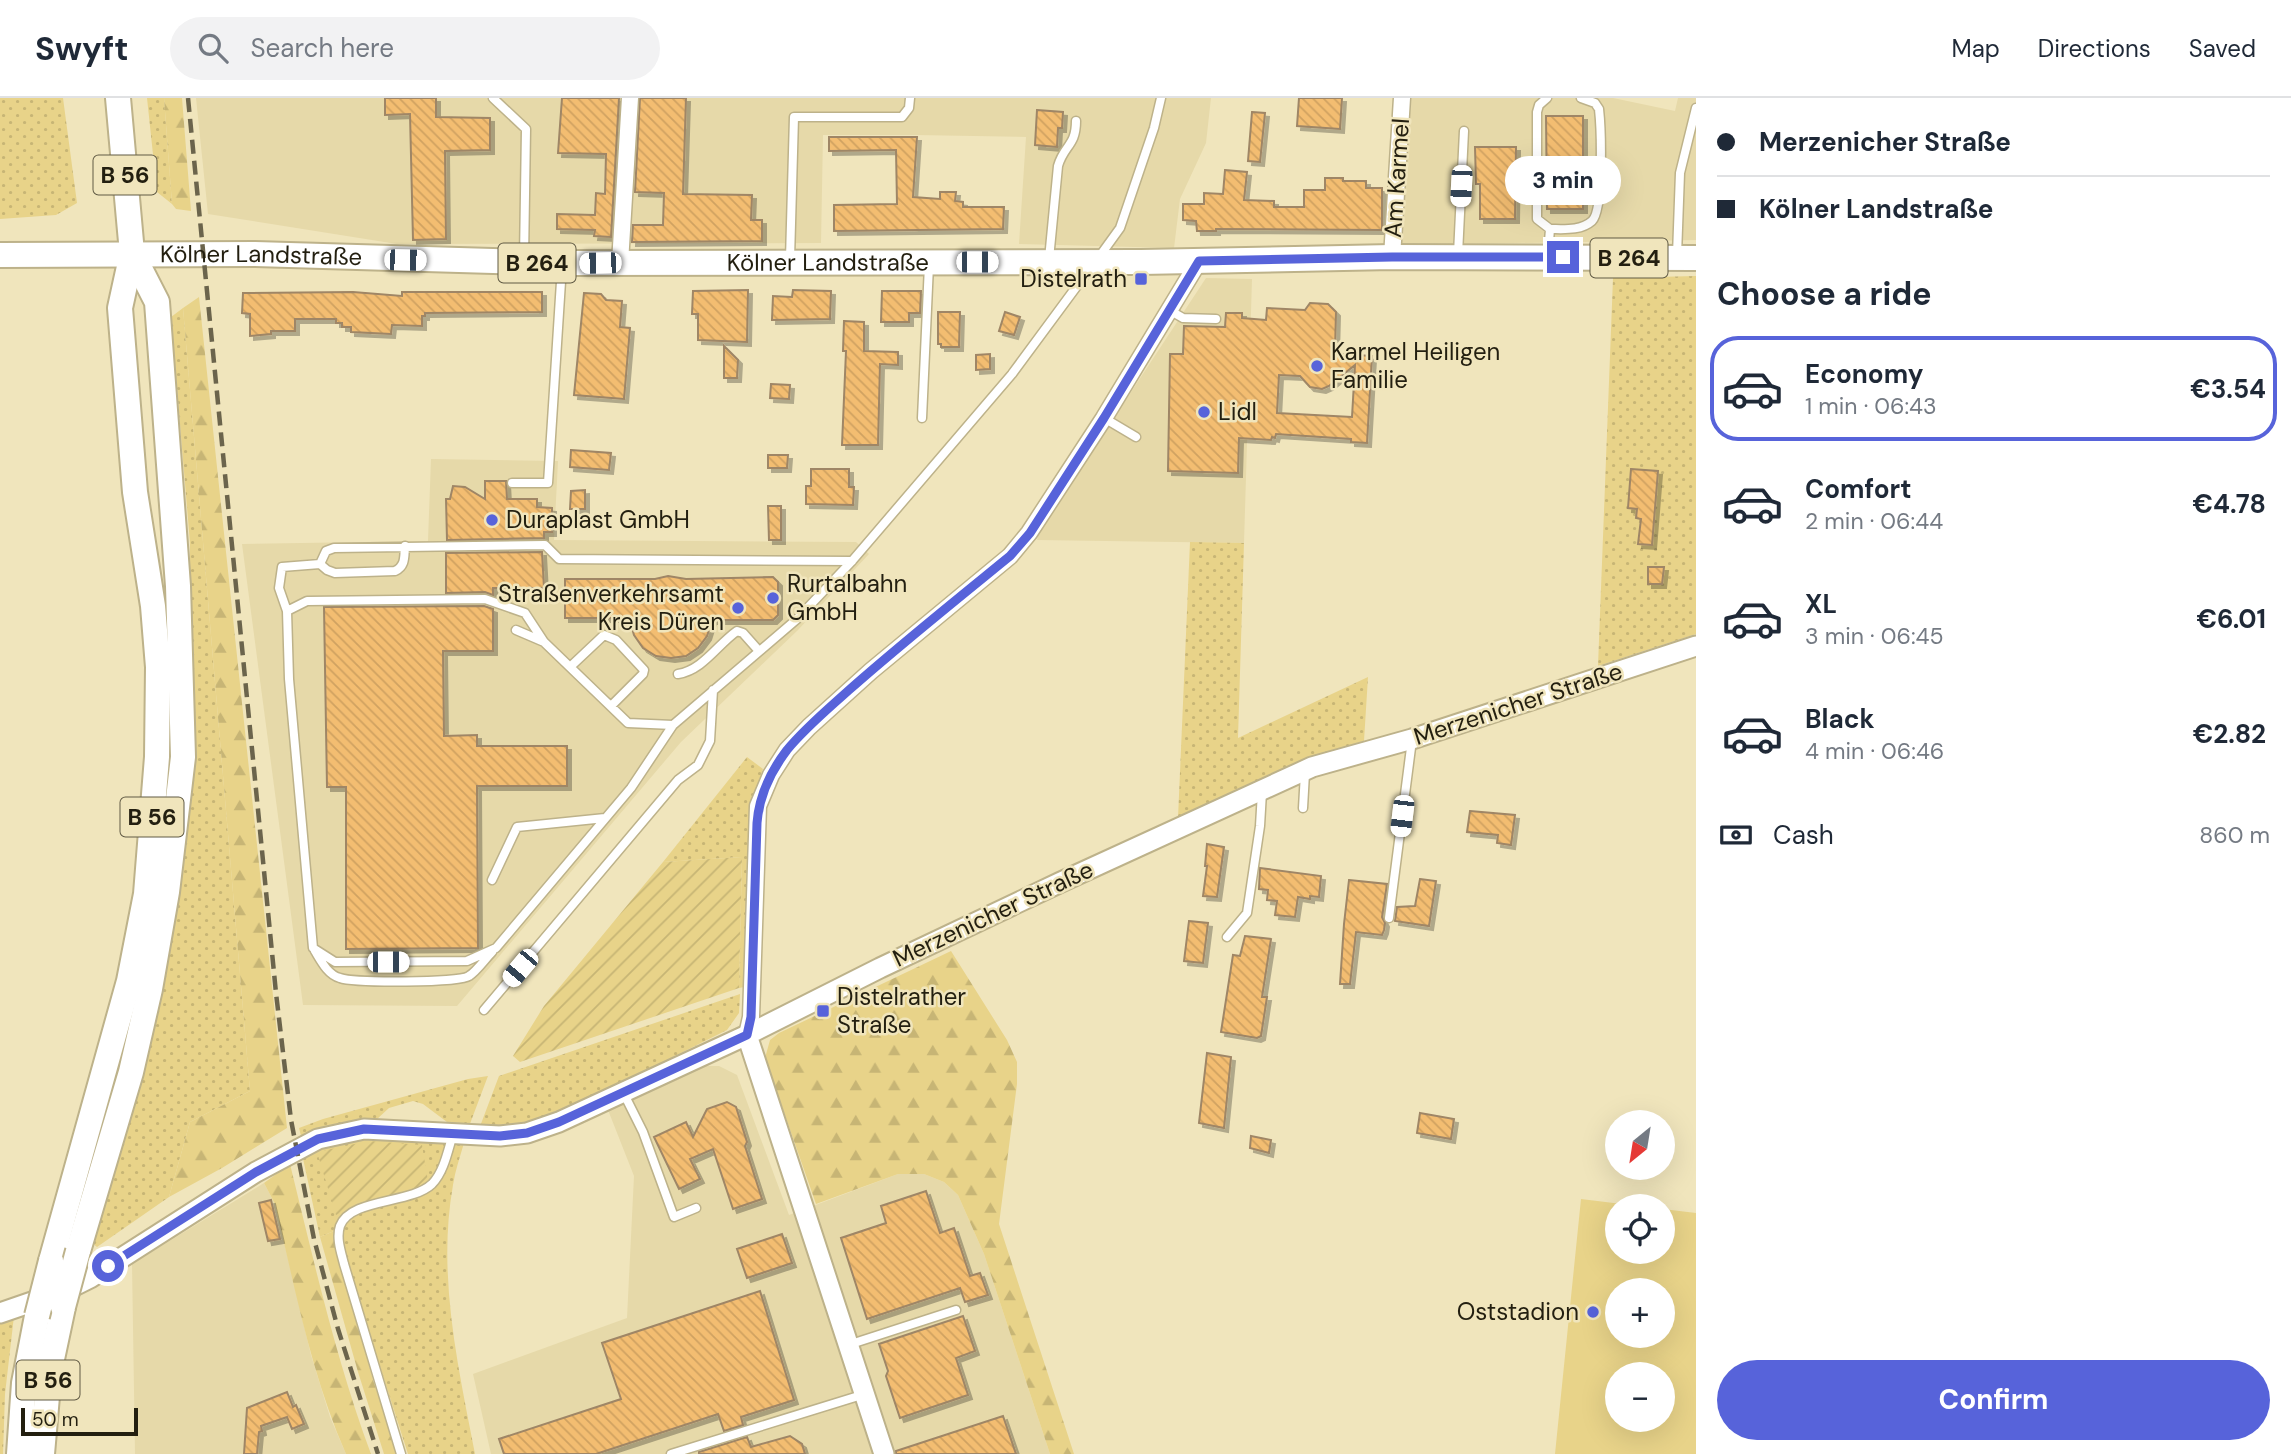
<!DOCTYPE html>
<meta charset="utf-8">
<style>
:root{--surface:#fff;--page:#f2f2f3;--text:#1f2937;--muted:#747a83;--line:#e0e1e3;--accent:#5763da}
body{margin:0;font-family:"DM Sans",sans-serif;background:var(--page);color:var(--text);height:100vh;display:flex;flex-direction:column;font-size:26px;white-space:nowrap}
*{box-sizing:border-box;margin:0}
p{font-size:23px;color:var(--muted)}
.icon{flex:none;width:38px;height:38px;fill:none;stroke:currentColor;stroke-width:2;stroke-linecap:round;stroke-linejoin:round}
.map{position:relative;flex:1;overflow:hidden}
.drawer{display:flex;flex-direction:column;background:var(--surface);width:595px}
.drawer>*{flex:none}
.hud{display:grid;align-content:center;height:154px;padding:0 21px;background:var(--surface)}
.needle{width:46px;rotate:210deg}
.controls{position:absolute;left:1605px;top:1012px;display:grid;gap:14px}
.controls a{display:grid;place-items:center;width:70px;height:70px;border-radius:50%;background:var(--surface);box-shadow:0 7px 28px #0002;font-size:35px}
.scale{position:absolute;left:21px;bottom:18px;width:117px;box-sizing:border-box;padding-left:7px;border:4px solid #231f10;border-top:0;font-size:19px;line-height:24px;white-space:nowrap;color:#231f10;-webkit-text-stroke:5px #f0e5bc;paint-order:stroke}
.end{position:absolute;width:32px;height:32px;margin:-16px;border:9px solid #5763da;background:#fff;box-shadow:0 0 0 4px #fff}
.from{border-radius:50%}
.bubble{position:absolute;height:49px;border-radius:24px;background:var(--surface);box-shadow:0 7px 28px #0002;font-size:23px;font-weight:700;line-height:49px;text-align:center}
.car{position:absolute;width:21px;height:42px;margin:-21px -10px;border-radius:9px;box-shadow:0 0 5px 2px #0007;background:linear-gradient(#fff 24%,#345 0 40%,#fff 0 76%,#345 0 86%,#fff 0)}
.hud b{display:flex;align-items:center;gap:24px;height:66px;font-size:26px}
.hud b+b{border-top:2px solid var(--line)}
.hud i{width:18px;height:18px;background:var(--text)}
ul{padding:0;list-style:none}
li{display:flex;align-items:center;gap:21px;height:105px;margin:0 14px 10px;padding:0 7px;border:4px solid transparent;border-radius:28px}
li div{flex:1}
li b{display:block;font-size:26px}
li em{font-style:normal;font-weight:700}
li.selected{border-color:var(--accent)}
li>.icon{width:63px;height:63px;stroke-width:1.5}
h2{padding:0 21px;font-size:32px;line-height:84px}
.pay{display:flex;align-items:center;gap:18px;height:77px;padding:0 21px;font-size:26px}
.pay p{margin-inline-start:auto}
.primary-button{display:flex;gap:14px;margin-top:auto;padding:14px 21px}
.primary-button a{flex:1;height:80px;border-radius:42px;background:var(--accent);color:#fff;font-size:28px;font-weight:700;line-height:80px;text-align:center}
header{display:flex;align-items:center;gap:42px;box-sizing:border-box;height:98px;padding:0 35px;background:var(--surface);border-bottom:2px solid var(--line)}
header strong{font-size:33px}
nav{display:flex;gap:38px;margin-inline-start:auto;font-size:24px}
.search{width:490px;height:63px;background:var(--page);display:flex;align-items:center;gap:18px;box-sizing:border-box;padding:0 24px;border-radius:38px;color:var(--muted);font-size:26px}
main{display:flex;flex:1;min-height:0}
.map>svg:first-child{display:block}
.built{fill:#e6d9a9}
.grass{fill:url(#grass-dots)}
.forest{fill:url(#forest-firs)}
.garden{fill:url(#garden-furrows)}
.pitch{fill:#e8d389;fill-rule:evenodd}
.building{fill:url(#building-back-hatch);stroke:#9f8666;stroke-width:2;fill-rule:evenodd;filter:url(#shadow)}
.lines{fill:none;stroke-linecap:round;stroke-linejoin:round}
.service-casing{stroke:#bdb28a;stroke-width:11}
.minor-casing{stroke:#bdb28a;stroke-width:19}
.tertiary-casing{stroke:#bdb28a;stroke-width:23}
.primary-casing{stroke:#bdb28a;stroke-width:28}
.service{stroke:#fff;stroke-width:8}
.minor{stroke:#fff;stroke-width:16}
.tertiary{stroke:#fff;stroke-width:19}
.primary{stroke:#fff;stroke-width:24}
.rail{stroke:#6b644c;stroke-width:4.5;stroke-dasharray:14 7;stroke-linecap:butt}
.primary-bridge-casing{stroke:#bdb28a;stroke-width:28;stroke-linecap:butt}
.primary-bridge{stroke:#fff;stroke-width:24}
.route{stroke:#5763da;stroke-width:9}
.poi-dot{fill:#5763da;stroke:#f0e5bc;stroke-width:2.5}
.labels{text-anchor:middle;stroke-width:5;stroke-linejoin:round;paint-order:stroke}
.shield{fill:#f0e5bc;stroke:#605a44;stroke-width:2}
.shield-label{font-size:23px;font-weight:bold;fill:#231f10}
.street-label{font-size:24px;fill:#231f10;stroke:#f0e5bc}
.poi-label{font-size:24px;fill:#231f10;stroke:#f0e5bc;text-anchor:start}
</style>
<header>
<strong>Swyft</strong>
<div class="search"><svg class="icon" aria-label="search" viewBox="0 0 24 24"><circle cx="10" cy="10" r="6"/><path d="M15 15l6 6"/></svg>Search here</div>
<nav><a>Map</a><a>Directions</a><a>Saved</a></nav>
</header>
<main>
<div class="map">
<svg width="1696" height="1356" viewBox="0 0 1696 1356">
<defs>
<pattern id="grass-dots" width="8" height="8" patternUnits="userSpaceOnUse" patternTransform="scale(1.75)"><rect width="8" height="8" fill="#e8d389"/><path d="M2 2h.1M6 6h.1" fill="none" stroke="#c7b575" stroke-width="1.8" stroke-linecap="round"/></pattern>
<pattern id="forest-firs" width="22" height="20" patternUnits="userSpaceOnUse" patternTransform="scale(1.75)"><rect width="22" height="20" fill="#e8d389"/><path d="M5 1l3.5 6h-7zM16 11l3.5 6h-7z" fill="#c7b575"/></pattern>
<pattern id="garden-furrows" width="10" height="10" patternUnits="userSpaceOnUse" patternTransform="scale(1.75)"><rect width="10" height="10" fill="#e8d389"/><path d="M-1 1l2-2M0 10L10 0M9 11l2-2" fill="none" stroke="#c7b575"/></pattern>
<pattern id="building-back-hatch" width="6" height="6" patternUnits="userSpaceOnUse" patternTransform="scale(1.75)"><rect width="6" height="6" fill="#f3bd71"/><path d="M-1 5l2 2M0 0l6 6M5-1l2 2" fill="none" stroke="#d0a261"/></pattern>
<filter id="shadow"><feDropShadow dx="4" dy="4" stdDeviation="0" flood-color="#0004"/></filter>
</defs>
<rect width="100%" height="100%" fill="#f0e5bc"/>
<path class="built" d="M196,0h1015l-5,45 -26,56 -6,49 -155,-4 7,-107 -111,-2h-92l-2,108 -424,1 -189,-30z
M1408,0h205l62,13 3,-13h18v142l-296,5z
M1206,180l46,1 -8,264 -207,-3 2,-8z
M431,361l127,2 -4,79 302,2 13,12 -71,76 -117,112 -224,264 -154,-1 -61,-461 186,-3z
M706,968h13l18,9 52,140 109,-41h26l20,8 14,13 26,59 66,200h-559l-18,-80 154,-56 7,-142 -26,-66 66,-32z
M264,1085l11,21 36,151 19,62 16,37h-211l-3,-190z"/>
<path class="grass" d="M0,0h63l14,105 -21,12 -56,4z
M147,0h17l8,106 -15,-12z
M1696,178v358l-98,32 15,-388z
M183,210l67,783 -60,31 -21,75 -72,50 -6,-5 26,-86 73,-537v-76l-19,-226z
M1190,444l54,1 -6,195 130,-61 -4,64 -61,20 -125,57z
M747,659l16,12 -11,31 -5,58 -3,129 -5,1 3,-131 -79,5z
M740,896l-1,19 -12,17 -54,27 4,3 -98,46 -72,24 -28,-1 20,-53z
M488,978l-20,53 -13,-1 -32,-24 -10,-3 -24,7 -13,12 -36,4 -39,12 -2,-8 24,-9 145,-40z
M361,1039l103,6c-4,14 -9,28 -11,42 -16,90 5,181 22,269h-67l-71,-222 18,-18 55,-17 2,-7 -75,25 12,-4 -15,20 -14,6 -18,-83z
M14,1218l-9,78 -2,60h-3v-133z"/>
<path class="forest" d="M164,0h18l9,113 -15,-2 -4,-5z
M199,199l88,831 -65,40 -53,29 21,-75 60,-31 -67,-783z
M951,853l56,89 10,22v22l-18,140 75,230h-24l-66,-200 -26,-59 -14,-13 -20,-8h-26l-82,30 -51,-146 5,-18 9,-7z
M290,1066c24,98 46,196 81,290h-25c-35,-80 -51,-166 -71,-250l-11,-21z
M334,1133l39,149 25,74h-14l-26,-82 -38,-135z"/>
<path class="garden" d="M742,759l-3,131 -219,74 -7,-6 31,-50 119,-144z
M369,1043l53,4 6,36 -16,9 -76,25 -19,-63z"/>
<path class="pitch" d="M1581,1101l57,7h-21v45h45l1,-42 33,4v241h-141zM1617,1192h45v45h-45zM1617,1276h45v45h-45z"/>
<path class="building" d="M385,0h51v19l54,1v32l-45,1 1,88 -33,1 -3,-126 -25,1z
M562,0h57l-8,139 -17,-1 1,-6 -38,-1v-15l38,1 1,-22 9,1 1,-40 -48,-1z
M640,0h46l-3,96 69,1 -1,25h11v21l-130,1 1,-17h30l1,-32 -29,-1z
M1299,0h43l-2,31 -43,-3z
M1037,12l26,2 -1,16h-4l-1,19 -22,-2z
M1252,14l13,1 -5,49 -12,-1z
M1546,18h37v93h-36z
M829,39h88l-4,60 27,2v-7h16l-1,9 8,1v5h41l-1,22 -169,2v-26l63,-1 -1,-54 -67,1z
M1475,49h41l-1,72h-35v-35h-4z
M1225,72l22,2 -3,28 30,1v6h30v-17h21v-12h18v3h23v7h16v42l-166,-1v2h-19l-1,-10 -13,-1v-16h21v-11l19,1z
M748,192l-1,52 -49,-2v-26h-6l1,-23z
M793,192l38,1 -1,28 -58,1 1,-24 19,1z
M882,193h39l-1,22h-11v9h-28z
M353,194l49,4v-4h140v20l-117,1v3h-3v10l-30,-1 -1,9 -40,-2v-5h-9v-4h-6v-4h-41v12h-24v3l-21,2v-22l-8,-1 1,-20z
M584,195l17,1 5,6 16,1 -2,26 10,1 -6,71 -50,-4z
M1310,205l18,1 8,8 -1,38h4v4l33,2 -5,87 -16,-1v-3l-75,-5 -1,4 -3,-1 -1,3 -32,-2 -1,35 -70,-2 2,-117h13l1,-28 41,1 1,-14h16v5l24,2 1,-12 38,2zM1355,267l-3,52 -75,-4 2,-38 21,1 10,11 12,2 7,-3z
M938,214h22l-1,35h-18v-3h-3z
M1005,214l15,5 -6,18 -15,-4z
M844,223l20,1v29l34,1v13l-18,-1 -2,81h-36l4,-94h-3z
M724,248l14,14 -1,18h-13z
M990,256v15l-14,1v-15z
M771,286l19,1 -1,14 -19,-1z
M571,352l40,3 -2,17 -39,-3z
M768,357h20l-1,13h-19z
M811,371h38v18h5l-1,18 -47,-1v-18h5z
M1631,371l27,2 -6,74 -14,-1 3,-25 -5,-1 1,-9 -9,-1z
M485,383h21l1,18h30v8l15,1v24h-8v6l-97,2 -1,-41h4l3,-13 12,1 20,12z
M585,392v19h-15l1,-18z
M768,408h13v34h-12z
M542,454l2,36h-51v7l-8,-3 -39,1v-40z
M1648,469h16l-2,17h-14z
M668,478l18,3 87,-2 5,5v33l-5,5h-61l-5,16 -9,12 -12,8 -15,2 -15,-2 -13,-8 -9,-13 -5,-17h-64v-39h90z
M484,508l9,3v42h-50l1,85 33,-1v11h90v40h-90l1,162 -132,1v-162h-19l-3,-180z
M1470,713l45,4 -4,30 -14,-2 1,-8 -31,-3z
M1207,746l17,3 -7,50 -14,-1 4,-30h-2z
M1260,770l61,8 -2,21 -9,-1v3l-12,-2 -3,20 -20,-2 2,-14 -10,-1 1,-10 -9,-1z
M1420,781l16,2 -7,45 -34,-5 2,-14 18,-1z
M1349,782l38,4 -5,33 3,6 -1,7 -2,5 -26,-3 -6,52h-10l4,-60z
M1189,823l19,2 -5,40 -19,-2z
M1245,838l26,3 -9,58h5l-6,39 -4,2 -36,-6 12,-77 7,1z
M1207,955l24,4 -7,71 -25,-5z
M727,1004l9,5 11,35 -2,4 17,53 -29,10 -20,-60 -23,10 10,20 -21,10 -25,-52 32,-15 7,15 14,-28z
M1420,1015l34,6 -3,20 -34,-6z
M1251,1038l20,4 -2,13 -19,-5z
M926,1093l14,42 14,-5 16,48 10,-3 8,22 -23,7 -5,-14 -93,31 -26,-81 45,-15 -5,-17z
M271,1102l9,39 -12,2 -9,-38z
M782,1136l10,29 -45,15 -10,-29z
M760,1193l34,109 -53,17 2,8 -19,6 -6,-17 -122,40h-92l-5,-15 122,-40 -19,-56z
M963,1218l12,35 -19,7 12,37 -68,23 -14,-42 2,-5 -9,-27z
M287,1294l6,15 3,-2 8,19 -12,5 -5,-12 -26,9 1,5 -3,1 -2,22h-13l3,-46z
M1003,1318l13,38h-120v-3z
M790,1338l12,8 3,10h-106v-2l48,-15 4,10z"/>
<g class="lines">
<defs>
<path id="service" d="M493,0l33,31 -2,130
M1547,0l-8,7 -2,7v107l13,10c13,0 31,2 42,-8 12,-11 9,-94 7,-112l-4,-6 -14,-5
M1458,156l6,-123
M1548,156l2,-25
M1677,157l3,-82 16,-65
M1099,159l21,-29 34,-100 7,-30
M790,161l4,-142h108l7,-9 1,-10
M1049,161l9,-93c6,-21 18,-20 18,-45
M1169,212l14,8 33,1
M922,320l7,-153
M1104,320l32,19
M512,385h36l14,-217
M320,466l6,-13 8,-3 211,-3 14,14 293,2
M320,466l7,6 8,3 60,-2c11,-5 9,-15 10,-25
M287,513l-8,-23 3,-21 38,-3
M516,532l28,12 84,81 45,2 124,-106 55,-58 160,-187 79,-107
M544,544l-19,-29 -40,-14 -178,2 -20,10 2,68 24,269 22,14 132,-1 29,-13 135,-160 42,-63
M570,569l34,-32 12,5 28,30 -1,4 -32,32
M678,576c25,-4 39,-29 59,-43l6,2 16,18
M1303,710l2,-35
M492,782l25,-53 88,-9
M1389,820l23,-178
M1227,839l20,-24 13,-87 2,-34
M315,853c6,10 13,24 25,27 14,5 119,5 129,-2 8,-5 16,-17 23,-24
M484,912l194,-230 20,-15 12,-24 3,-51
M623,994l20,40 31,85 22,-9
M848,1247l108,-35
M401,1356l-57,-190c-3,-12 -8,-26 -4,-38 10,-28 71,-22 92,-42 12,-12 16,-34 21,-50
M671,1356l194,-60"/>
<path id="minor" d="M1392,159l10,-159
M620,165l10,-165
M747,937l4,-18 7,-211 13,-31 16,-25 22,-23 62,-56 139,-115 19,-23 75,-115 95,-157"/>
<path id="tertiary" d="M747,937l137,419
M0,1215l64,-22 26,-13 166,-106 62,-33 46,-10 136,7 27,-3 32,-11 188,-87 133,-67 181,-86 251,-115 100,-28 284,-93"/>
<g id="primary">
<path id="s1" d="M0,157l255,-1 307,9 579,-1 251,-5 304,1"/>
<path d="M78,1153l53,-179 19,-83 17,-97 16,-135 -5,-171 -21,-284 -25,-49"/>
<path d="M51,1163l78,-280 17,-87 11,-137 1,-90 -5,-61 -18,-114 -15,-184 12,-55 -14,-155"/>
<path d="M19,1356l5,-71 13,-67"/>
<path d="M42,1356l7,-81 14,-66"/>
</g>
</defs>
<use href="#service" class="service-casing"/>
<use href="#minor" class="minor-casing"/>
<use href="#tertiary" class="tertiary-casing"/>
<use href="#primary" class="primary-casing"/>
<use href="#service" class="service"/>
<use href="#minor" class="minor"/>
<use href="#tertiary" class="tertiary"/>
<use href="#primary" class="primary"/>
<path class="rail" d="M188,0l88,895 15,127 23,119 24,90 40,125"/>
<defs>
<path id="primary-bridge" d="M63,1209l15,-56
M37,1218l14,-55"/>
</defs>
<use href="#primary-bridge" class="primary-bridge-casing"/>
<use href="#primary-bridge" class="primary-bridge"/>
</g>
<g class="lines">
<path class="route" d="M108,1168l148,-94 62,-33 46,-10 136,7 27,-3 32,-11 188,-87 4,-18 6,-194c2,-27 14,-52 30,-73 18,-22 41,-41 62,-60 52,-46 107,-90 161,-134l20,-23 74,-115 95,-157 193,-4h171"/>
</g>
<g class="poi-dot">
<rect x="1134" y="174" width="14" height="14" rx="3.5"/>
<circle cx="1317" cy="268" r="7"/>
<circle cx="1204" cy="314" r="7"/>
<circle cx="492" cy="422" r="7"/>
<circle cx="773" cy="500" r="7"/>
<circle cx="738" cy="510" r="7"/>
<rect x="816" y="906" width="14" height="14" rx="3.5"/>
<circle cx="1593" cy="1214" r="7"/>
</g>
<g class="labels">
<g class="shield">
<rect x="93.5" y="57.5" width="63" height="39" rx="5"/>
<rect x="1590.5" y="140.5" width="77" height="39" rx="5"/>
<rect x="498.5" y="145.5" width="77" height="39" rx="5"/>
<rect x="120.5" y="699.5" width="63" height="39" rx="5"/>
<rect x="16.5" y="1262.5" width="63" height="39" rx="5"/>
</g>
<g class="shield-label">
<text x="125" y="85">B 56</text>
<text x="1629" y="168">B 264</text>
<text x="537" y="173">B 264</text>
<text x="152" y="727">B 56</text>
<text x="48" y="1290">B 56</text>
</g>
<g class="street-label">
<text transform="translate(1397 80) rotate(-86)" y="8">Am Karmel</text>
<text dy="8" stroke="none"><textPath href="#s1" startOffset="261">Kölner Landstraße</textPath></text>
<text dy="8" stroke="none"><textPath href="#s1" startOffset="828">Kölner Landstraße</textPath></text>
<text transform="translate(1518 606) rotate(-18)" y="8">Merzenicher Straße</text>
<text transform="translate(993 816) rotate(-25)" y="8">Merzenicher Straße</text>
</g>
<g class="poi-label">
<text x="1127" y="189" text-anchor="end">Distelrath</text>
<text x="1331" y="262">Karmel Heiligen<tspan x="1331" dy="28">Familie</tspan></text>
<text x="1218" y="322">Lidl</text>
<text x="506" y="430">Duraplast GmbH</text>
<text x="787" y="494">Rurtalbahn<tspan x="787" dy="28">GmbH</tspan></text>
<text x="724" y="504" text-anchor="end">Straßenverkehrsamt<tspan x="724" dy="28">Kreis Düren</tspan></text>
<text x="837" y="907">Distelrather<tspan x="837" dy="28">Straße</tspan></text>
<text x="1579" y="1222" text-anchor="end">Oststadion</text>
</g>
</g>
</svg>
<div class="controls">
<a><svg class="needle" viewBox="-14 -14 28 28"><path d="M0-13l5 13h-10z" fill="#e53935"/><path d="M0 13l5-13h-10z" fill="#747a83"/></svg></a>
<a><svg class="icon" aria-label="locate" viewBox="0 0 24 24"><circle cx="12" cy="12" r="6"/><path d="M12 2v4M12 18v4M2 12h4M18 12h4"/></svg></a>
<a>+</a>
<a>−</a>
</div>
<div class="scale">50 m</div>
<i class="end from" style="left:108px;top:1168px"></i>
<i class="end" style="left:1563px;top:159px"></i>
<div class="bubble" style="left:1505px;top:58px;width:116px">3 min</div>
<i class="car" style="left:1461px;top:88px;rotate:183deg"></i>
<i class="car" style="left:405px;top:162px;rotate:91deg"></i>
<i class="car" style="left:977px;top:164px;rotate:90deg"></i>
<i class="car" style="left:600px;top:165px;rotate:269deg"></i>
<i class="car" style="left:1402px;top:718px;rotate:187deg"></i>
<i class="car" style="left:388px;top:864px;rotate:90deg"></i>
<i class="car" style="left:520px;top:870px;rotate:220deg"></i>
</div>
<section class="drawer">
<div class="hud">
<b><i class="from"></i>Merzenicher Straße</b>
<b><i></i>Kölner Landstraße</b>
</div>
<h2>Choose a ride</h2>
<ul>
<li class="selected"><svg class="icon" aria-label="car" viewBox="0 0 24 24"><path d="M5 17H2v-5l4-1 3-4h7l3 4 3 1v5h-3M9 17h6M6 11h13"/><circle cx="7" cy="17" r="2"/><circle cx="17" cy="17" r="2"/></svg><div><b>Economy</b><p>1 min · 06:43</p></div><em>€3.54</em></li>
<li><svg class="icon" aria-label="car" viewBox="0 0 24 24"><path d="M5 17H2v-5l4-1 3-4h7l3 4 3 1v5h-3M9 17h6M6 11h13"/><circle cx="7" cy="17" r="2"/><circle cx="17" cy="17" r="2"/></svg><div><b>Comfort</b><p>2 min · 06:44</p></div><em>€4.78</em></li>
<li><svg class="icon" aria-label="car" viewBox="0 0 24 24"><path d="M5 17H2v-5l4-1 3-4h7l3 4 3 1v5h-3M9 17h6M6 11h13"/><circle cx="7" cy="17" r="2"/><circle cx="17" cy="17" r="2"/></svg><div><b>XL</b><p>3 min · 06:45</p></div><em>€6.01</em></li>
<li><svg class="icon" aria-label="car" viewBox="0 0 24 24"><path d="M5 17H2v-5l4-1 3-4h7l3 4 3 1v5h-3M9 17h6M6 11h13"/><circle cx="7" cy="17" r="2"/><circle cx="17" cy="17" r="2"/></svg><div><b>Black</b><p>4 min · 06:46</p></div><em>€2.82</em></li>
</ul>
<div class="pay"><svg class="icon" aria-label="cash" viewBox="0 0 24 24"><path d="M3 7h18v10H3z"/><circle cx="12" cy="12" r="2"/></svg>Cash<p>860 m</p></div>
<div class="primary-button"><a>Confirm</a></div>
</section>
</main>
